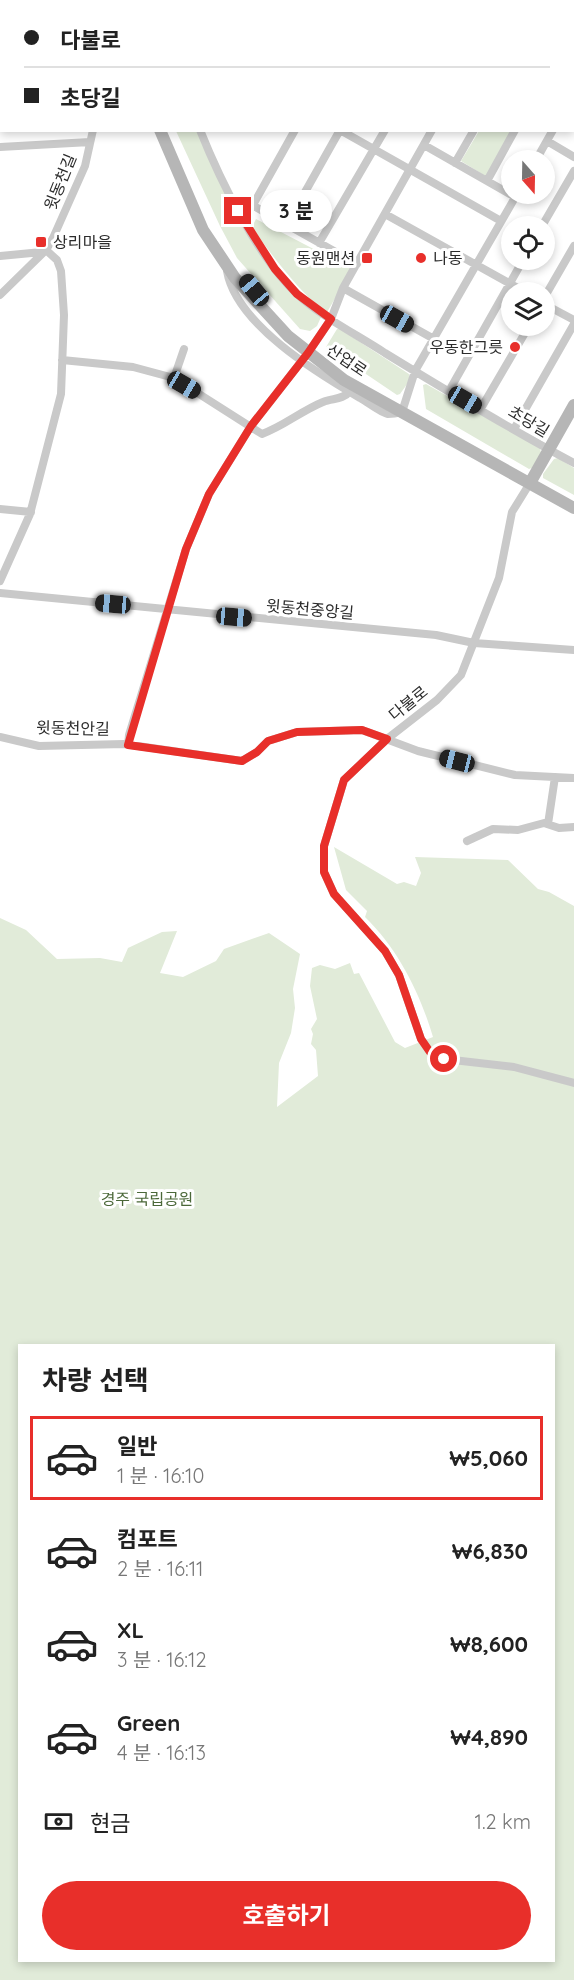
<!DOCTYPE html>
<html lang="ko">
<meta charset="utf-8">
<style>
:root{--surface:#fff;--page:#f6f6f6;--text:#222;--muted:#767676;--line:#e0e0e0;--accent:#e82f2a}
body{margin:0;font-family:Quicksand,"Noto Sans KR",sans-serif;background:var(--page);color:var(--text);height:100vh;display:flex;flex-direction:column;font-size:22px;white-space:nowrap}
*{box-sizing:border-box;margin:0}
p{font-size:20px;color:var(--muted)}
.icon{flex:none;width:33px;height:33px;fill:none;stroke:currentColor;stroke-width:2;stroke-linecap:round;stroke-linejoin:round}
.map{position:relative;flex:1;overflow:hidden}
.side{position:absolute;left:18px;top:1344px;width:537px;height:618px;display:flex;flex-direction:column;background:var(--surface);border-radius:0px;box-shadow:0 3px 9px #0003}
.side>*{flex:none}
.hud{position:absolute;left:0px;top:0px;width:574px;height:132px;box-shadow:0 3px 9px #0003;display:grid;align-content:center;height:132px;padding:0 24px;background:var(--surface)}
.needle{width:39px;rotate:160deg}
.controls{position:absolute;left:501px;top:150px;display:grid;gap:12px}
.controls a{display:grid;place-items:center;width:54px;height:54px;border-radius:50%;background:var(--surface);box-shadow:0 3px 9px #0003;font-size:30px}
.end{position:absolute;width:27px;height:27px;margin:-14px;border:8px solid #e82f2a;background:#fff;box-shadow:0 0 0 3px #fff}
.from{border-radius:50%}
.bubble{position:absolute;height:42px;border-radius:21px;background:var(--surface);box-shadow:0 3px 9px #0003;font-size:20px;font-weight:700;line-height:42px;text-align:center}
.car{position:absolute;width:18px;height:36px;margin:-18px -9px;border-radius:8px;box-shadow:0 0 4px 2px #0007;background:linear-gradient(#222 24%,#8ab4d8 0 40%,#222 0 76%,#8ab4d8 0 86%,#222 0)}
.hud b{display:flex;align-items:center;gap:21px;height:57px;font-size:22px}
.hud b+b{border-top:2px solid var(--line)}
.hud i{width:15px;height:15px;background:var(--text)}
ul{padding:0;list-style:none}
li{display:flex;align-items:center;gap:18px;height:84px;margin:0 12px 9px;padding:0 12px;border:3px solid transparent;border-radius:0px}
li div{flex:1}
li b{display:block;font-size:22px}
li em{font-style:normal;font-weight:700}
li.active{border-color:var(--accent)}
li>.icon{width:54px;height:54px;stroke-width:1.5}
h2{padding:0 24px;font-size:27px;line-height:72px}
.pay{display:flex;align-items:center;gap:15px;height:66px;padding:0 24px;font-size:22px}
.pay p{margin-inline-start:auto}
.cta{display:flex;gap:12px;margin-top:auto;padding:12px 24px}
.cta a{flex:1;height:69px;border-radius:36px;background:var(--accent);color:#fff;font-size:24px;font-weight:700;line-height:69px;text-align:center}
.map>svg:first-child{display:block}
.green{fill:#e1ebd9;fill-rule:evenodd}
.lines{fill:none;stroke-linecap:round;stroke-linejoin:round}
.street{stroke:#c9c9c9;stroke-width:8}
.secondary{stroke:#b6b6b6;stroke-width:12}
.route{stroke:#e82f2a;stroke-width:8}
.poi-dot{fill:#e82f2a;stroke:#fff;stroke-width:2}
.labels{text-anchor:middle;stroke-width:6;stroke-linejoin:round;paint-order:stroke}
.street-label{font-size:16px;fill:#2c2c2c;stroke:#fff}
.poi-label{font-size:16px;fill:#2c2c2c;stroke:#fff;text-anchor:start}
.park-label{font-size:16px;fill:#4b6839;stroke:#fff}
</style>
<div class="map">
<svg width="574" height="1980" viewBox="0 0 574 1980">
<rect width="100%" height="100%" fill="#fff"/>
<path class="green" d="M176,131h23l40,90 21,32 61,64 -4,9 -7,5 -10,-2 -63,-71 -17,-32z
M479,131h35l-27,46 -26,-16z
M256,219l96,50 -26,45c-29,-26 -52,-55 -74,-87z
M337,329h3l69,45 1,6 -10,14 -3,1 -71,-48z
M426,384l114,64 1,5 -9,15 -3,1 -103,-60 -3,-24z
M558,458l16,10v27l-31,-17v-4l11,-15z
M334,847l63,37 7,-2 12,4 5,-13 -6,-16 93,3 30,29 11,3 25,14v1074h-574v-1062l26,12 31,29 43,-1 22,4 6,-14 34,-16 15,-1 -17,42 23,4 33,-16 8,-12 45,-16 31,21 -7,35 2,19 -4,25 -12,30 -2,44 41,-31 -2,-26 -5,-6 2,-10 -2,-5 6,-10 -7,-33 2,-18 8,-3 15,4 15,-6 4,11 5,-1 36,69 10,6 28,-11c-13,-44 -35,-88 -68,-120l2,-6 -21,-21zM20,1346h534v614h-534z"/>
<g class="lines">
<path class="street" d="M573,46h1
M573,96l1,-1
M200,130c20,50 58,128 97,164 26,24 59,40 88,59 62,38 125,76 189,110
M340,130l161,91
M547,141l27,16
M424,145l91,52
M0,147l90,-5
M536,160l17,-30
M455,163l19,-33
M487,181l28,-51
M252,205l105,59
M385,214l140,78
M244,221l51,-91
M287,224l53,-94
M542,226l32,-55
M319,243l66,-113
M0,256l42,-4
M227,271c9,53 90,102 133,127 8,4 19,14 28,16 4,0 10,-1 14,-2l13,-41 102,-177
M343,288l91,51
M0,295l46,-45 7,-12 32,-72 8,-36
M544,298l30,-52
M544,304l30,16
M62,360l71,7 41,11 88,56c22,-8 39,-23 61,-32 9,-4 20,-2 26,-10
M174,378l10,-29
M449,391l74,-131
M480,410l49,-84
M514,429l60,-105
M530,483l-18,29 -13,66 -38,97 -24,25 -50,39 -43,41 -20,66v26l10,22 51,57 14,24 22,64 9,13 14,7 70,8 60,16
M0,509l31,3
M0,581l30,-67 31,-120 3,-79 -3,-44 -4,-11 -11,-10
M0,593l436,42 38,8 100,7
M0,737l39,9 85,-2 118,17 15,-9 11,-11 29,-9 65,-2 56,21 97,24 59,3
M128,745l1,-10 57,-186 23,-55 42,-68 57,-73 23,-34 12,-31 89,-158
M548,824l7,-47
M467,841l26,-12 25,1 26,-7 15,5 15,-1"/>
<path class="secondary" d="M118,0v2
M238,0l1,2
M262,0l4,2
M226,2v-2
M439,2h110
M573,3h1
M0,13h2
M160,130l43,100 32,48 53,58 56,44 230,128
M530,483l44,-78"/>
</g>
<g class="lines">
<path class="route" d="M238,211l37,58 22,25 34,25 -23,34 -57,73 -42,68 -23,55 -58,196 114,16 15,-9 11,-11 29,-9 65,-2 25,9 -43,41 -20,66v26l10,22 51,57 14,24 22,64 9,13 14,7"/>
</g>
<g class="poi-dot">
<rect x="35" y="236" width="12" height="12" rx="3"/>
<rect x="361" y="252" width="12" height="12" rx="3"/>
<circle cx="421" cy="258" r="6"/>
<circle cx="515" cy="347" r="6"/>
</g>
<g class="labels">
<g class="street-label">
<text transform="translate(60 182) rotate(-68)" y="6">윗동천길</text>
<text transform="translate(347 360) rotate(34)" y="6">산업로</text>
<text transform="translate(529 421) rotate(31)" y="6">초당길</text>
<text transform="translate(310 609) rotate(5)" y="6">윗동천중앙길</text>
<text transform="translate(408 703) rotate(-39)" y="6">다불로</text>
<text transform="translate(73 728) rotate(1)" y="6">윗동천안길</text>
</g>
<g class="poi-label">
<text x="53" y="248">상리마을</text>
<text x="355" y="264" text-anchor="end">동원맨션</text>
<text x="433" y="264">나동</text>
<text x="503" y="353" text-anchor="end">우동한그릇</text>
</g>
<g class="park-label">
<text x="147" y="1205">경주 국립공원</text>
</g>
</g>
</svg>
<div class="controls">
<a><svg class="needle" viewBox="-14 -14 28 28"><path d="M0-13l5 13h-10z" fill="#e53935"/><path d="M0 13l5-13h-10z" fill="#767676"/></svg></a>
<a><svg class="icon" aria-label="locate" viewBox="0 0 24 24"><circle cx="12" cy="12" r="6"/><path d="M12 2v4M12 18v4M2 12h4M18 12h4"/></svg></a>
<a><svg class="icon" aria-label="layers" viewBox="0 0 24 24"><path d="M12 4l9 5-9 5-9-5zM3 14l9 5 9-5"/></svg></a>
</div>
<i class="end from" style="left:444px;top:1059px"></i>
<i class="end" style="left:238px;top:211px"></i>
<div class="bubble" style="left:260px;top:190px;width:72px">3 분</div>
<i class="car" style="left:254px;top:290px;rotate:320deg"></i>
<i class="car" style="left:397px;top:319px;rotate:119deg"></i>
<i class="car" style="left:184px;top:385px;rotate:120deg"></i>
<i class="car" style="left:465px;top:400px;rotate:120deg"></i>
<i class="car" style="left:113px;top:604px;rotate:275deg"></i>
<i class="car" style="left:234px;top:617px;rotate:95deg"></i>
<i class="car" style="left:457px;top:761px;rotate:284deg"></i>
<div class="hud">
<b><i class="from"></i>다불로</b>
<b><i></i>초당길</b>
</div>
<section class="side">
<h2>차량 선택</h2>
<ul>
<li class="active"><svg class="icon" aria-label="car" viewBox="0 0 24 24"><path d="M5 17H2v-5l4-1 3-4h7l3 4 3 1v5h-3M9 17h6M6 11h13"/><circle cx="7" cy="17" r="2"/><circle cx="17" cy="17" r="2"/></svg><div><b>일반</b><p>1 분 · 16:10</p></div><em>₩5,060</em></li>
<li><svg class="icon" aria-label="car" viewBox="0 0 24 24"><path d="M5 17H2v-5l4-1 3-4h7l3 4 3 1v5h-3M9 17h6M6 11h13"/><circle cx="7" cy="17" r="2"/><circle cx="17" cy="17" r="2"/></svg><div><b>컴포트</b><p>2 분 · 16:11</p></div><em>₩6,830</em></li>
<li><svg class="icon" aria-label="car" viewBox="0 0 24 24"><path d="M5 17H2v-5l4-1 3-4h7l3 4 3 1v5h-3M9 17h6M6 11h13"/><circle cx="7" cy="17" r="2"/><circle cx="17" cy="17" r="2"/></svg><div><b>XL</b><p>3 분 · 16:12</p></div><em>₩8,600</em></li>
<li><svg class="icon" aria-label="car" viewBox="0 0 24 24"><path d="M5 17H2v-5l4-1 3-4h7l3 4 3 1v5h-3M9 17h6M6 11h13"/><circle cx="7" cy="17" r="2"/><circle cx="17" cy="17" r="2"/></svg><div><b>Green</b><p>4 분 · 16:13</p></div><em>₩4,890</em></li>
</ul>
<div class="pay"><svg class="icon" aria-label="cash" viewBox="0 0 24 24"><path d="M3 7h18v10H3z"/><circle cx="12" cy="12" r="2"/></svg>현금<p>1.2 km</p></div>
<div class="cta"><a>호출하기</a></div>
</section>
</div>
